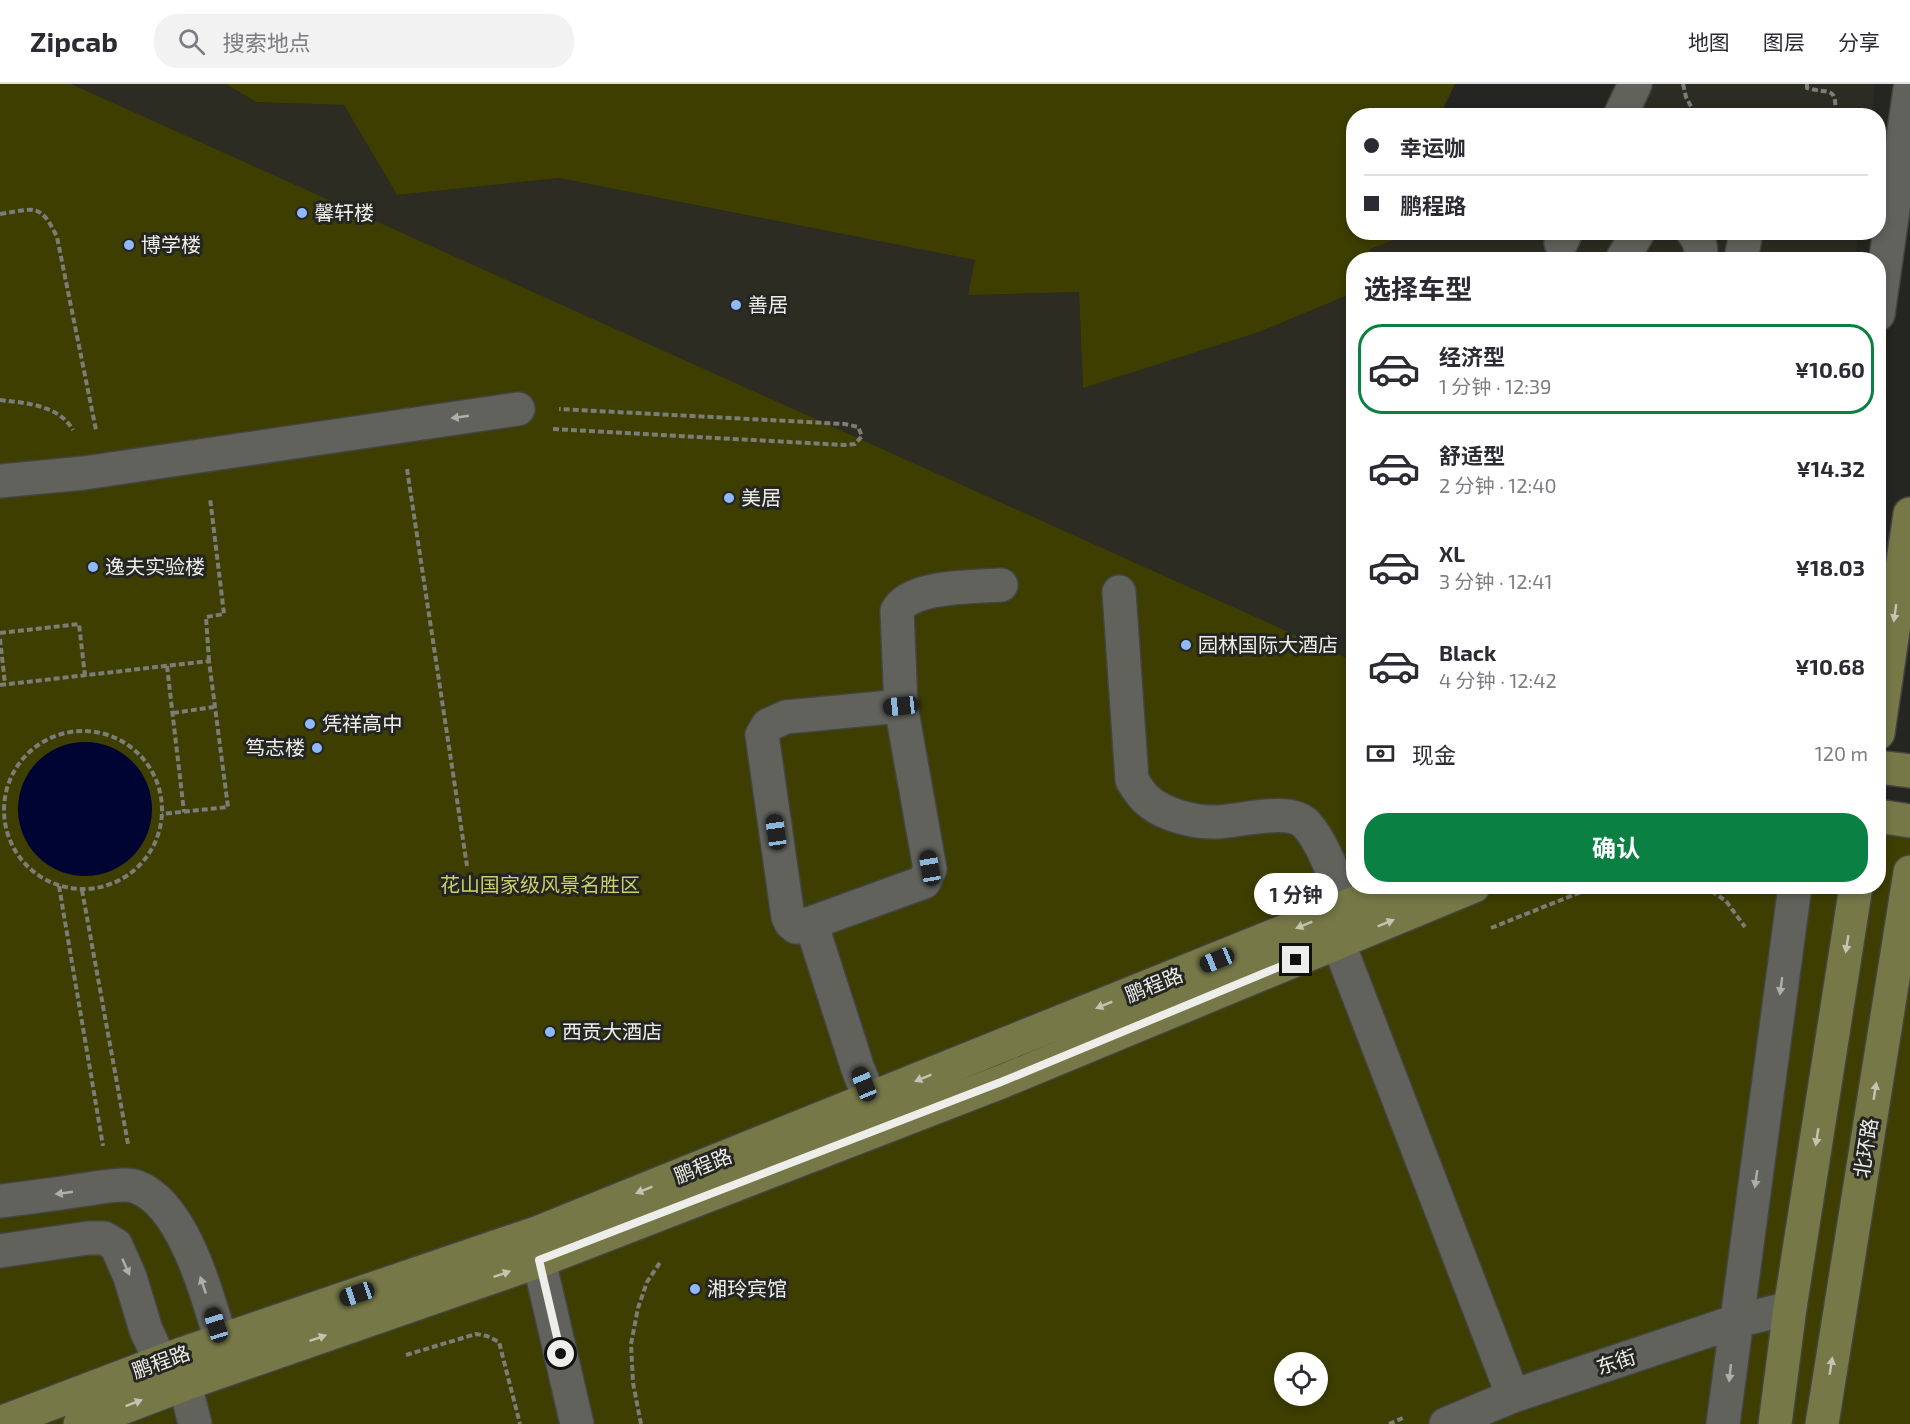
<!DOCTYPE html>
<html lang="zh">
<meta charset="utf-8">
<style>
:root{--surface:#fff;--page:#f2f2f3;--text:#2b2b33;--muted:#7c7c81;--line:#e1e1e2;--accent:#0b8043}
body{margin:0;font-family:"Exo 2","Noto Sans SC",sans-serif;background:var(--page);color:var(--text);height:100vh;display:flex;flex-direction:column;font-size:22px;white-space:nowrap}
*{box-sizing:border-box;margin:0}
p{font-size:20px;color:var(--muted)}
.icon{flex:none;width:33px;height:33px;fill:none;stroke:currentColor;stroke-width:2;stroke-linecap:round;stroke-linejoin:round}
.map{position:relative;flex:1;overflow:hidden}
.panel{position:absolute;left:1346px;top:168px;width:540px;height:642px;display:flex;flex-direction:column;background:var(--surface);border-radius:24px;box-shadow:0 3px 9px #0003}
.panel>*{flex:none}
.top-card{position:absolute;left:1346px;top:24px;width:540px;height:132px;border-radius:24px;box-shadow:0 3px 9px #0003;display:grid;align-content:center;height:132px;padding:0 18px;background:var(--surface)}
.tools{position:absolute;left:1274px;top:1268px;display:grid;gap:12px}
.tools a{display:grid;place-items:center;width:54px;height:54px;border-radius:50%;background:var(--surface);box-shadow:0 3px 9px #0003;font-size:30px}
.end{position:absolute;width:27px;height:27px;margin:-14px;border:8px solid #ededea;background:#111;box-shadow:0 0 0 3px #111}
.from{border-radius:50%}
.bubble{position:absolute;height:42px;border-radius:21px;background:var(--surface);box-shadow:0 3px 9px #0003;font-size:20px;font-weight:700;line-height:42px;text-align:center}
.car{position:absolute;width:18px;height:36px;margin:-18px -9px;border-radius:8px;box-shadow:0 0 4px 2px #0007;background:linear-gradient(#222 24%,#8ab4d8 0 40%,#222 0 76%,#8ab4d8 0 86%,#222 0)}
.top-card b{display:flex;align-items:center;gap:21px;height:57px;font-size:22px}
.top-card b+b{border-top:2px solid var(--line)}
.top-card i{width:15px;height:15px;background:var(--text)}
ul{padding:0;list-style:none}
li{display:flex;align-items:center;gap:18px;height:90px;margin:0 12px 9px;padding:0 6px;border:3px solid transparent;border-radius:24px}
li div{flex:1}
li b{display:block;font-size:22px}
li em{font-style:normal;font-weight:700}
li.selected{border-color:var(--accent)}
li>.icon{width:54px;height:54px;stroke-width:1.5}
h2{padding:0 18px;font-size:27px;line-height:72px}
.pay{display:flex;align-items:center;gap:15px;height:66px;padding:0 18px;font-size:22px}
.pay p{margin-inline-start:auto}
.cta{display:flex;gap:12px;margin-top:auto;padding:12px 18px}
.cta a{flex:1;height:69px;border-radius:24px;background:var(--accent);color:#fff;font-size:24px;font-weight:700;line-height:69px;text-align:center}
header{display:flex;align-items:center;gap:36px;box-sizing:border-box;height:84px;padding:0 30px;background:var(--surface);border-bottom:2px solid var(--line)}
header strong{font-size:28px}
nav{display:flex;gap:33px;margin-inline-start:auto;font-size:21px}
.search{width:420px;height:54px;background:var(--page);display:flex;align-items:center;gap:15px;box-sizing:border-box;padding:0 21px;border-radius:24px;color:var(--muted);font-size:22px}
.map>svg:first-child{display:block}
.built{fill:#2c2c22}
.green{fill:#3d3e00;fill-rule:evenodd}
.water{fill:#000432}
.lines{fill:none;stroke-linecap:round;stroke-linejoin:round}
.minor-casing{stroke:#444440;stroke-width:36}
.major-casing{stroke:#444440;stroke-width:36}
.path{stroke:#7c7c78;stroke-width:4;stroke-dasharray:6 3;stroke-linecap:butt}
.minor{stroke:#62625d;stroke-width:33}
.major{stroke:#767848;stroke-width:33}
.oneway{fill:#aeaeab}
.oneway2{fill:#c3c4b1}
.route{stroke:#ededea;stroke-width:8}
.poi-dot{fill:#8fb8fd;stroke:#252521;stroke-width:2}
.labels{text-anchor:middle;stroke-width:6;stroke-linejoin:round;paint-order:stroke}
.poi-label{font-size:20px;fill:#ededea;stroke:#252521;text-anchor:start}
.park-label{font-size:20px;fill:#cbd06d;stroke:#252521}
.street-label{font-size:20px;fill:#ededea;stroke:#252521}
</style>
<header>
<strong>Zipcab</strong>
<div class="search"><svg class="icon" aria-label="search" viewBox="0 0 24 24"><circle cx="10" cy="10" r="6"/><path d="M15 15l6 6"/></svg>搜索地点</div>
<nav><a>地图</a><a>图层</a><a>分享</a></nav>
</header>
<div class="map">
<svg width="1910" height="1340" viewBox="0 0 1910 1340">
<rect width="100%" height="100%" fill="#252521"/>
<path class="built" d="M0,0h226l30,18 88,3 53,90 162,-17 416,82 -6,35 110,-3 4,95 176,-55 94,-39v551z
M1641,0h234l-3,31 -246,1z
M1412,149h119l23,10 19,-10h285l-3,26 -485,1v-11z"/>
<path class="green" d="M0,0h71l1282,577v225h525v-57l32,8v587h-1910zM1284,1278h33v33h-33z
M226,0h1229l-14,29 3,2 -91,1v116l59,1 -42,16v10l-17,1v33l-94,39 -176,56 -4,-96 -111,3 7,-35 -416,-82 -162,17 -53,-90 -88,-3z"/>
<path class="water" d="M18 725a67 67 0 1 1 134 0a67 67 0 1 1-134 0Z"/>
<g class="lines">
<defs>
<path id="minor" d="M1620,32l15,-32
M1693,148c7,9 9,16 7,28
M1561,159l5,-11
M1622,176l16,-28
M1741,176l5,-28
M1878,230l32,-224
M0,397l84,-8 434,-64
M1119,508l13,188c4,6 8,14 14,19 16,16 50,24 72,23 23,-1 73,-16 89,3 17,19 30,59 40,83
M811,839l113,-41 6,-13 -29,-163
M1338,858l175,454
M870,1015l-12,-30 -47,-146 -15,4 -5,-4 -3,-6 -26,-182 6,-10 18,-8 115,-11 -4,-95c13,-26 78,-24 104,-26
M0,1117c27,-3 55,-7 82,-11 15,-2 42,-8 55,-3 47,18 71,110 84,154
M539,1149v28l38,163
M0,1167l88,-13h16l12,7 14,32 16,53 15,32
M185,1300l10,40
M1446,1340l67,-28 224,-75 53,-13
M1723,1340l72,-538"/>
<path id="major" d="M1878,649l32,-219
M1878,683l32,4
M1878,732l32,5
M0,1339l184,-70 355,-121 858,-346
M80,1340l105,-40 354,-123 462,-179 473,-196
M1775,1340l15,-116 66,-422
M1822,1340l88,-552"/>
</defs>
<use href="#minor" class="minor-casing"/>
<use href="#major" class="major-casing"/>
<path class="path" d="M1683,0l3,13 10,19
M1807,0v4c23,7 30,-4 28,28
M0,130c35,-5 40,-12 57,23l39,193
M0,316c26,3 59,5 73,30
M553,345l291,16 11,-1 7,-8 -4,-9 -13,-3 -286,-15
M407,385l60,397
M0,549l79,-9 6,52
M0,555l5,45
M209,577l-3,-44 18,-3 -14,-116
M167,582l17,146
M0,601l209,-24 19,146 -66,7
M173,629l41,-6
M4 726a79 79 0 1 1 158 0a79 79 0 1 1-158 0Z
M59,802l44,260
M1704,802l22,15 19,26
M82,806l46,254
M1491,844l105,-42
M406,1271l70,-21 11,2 12,6 21,82
M641,1340l-8,-41 -2,-39 7,-36 9,-26 14,-21
M1389,1340l16,-7"/>
<use href="#minor" class="minor"/>
<use href="#major" class="major"/>
</g>
<defs><path id="oneway-solid" d="M-6-.8H1V-3.2L6.5 0L1 3.2V.8H-6Z" transform="scale(1.5)"/></defs>
<g class="oneway">
<use href="#oneway-solid" transform="translate(460 333) rotate(172)"/>
<use href="#oneway-solid" transform="translate(1781 902) rotate(98)"/>
<use href="#oneway-solid" transform="translate(1756 1095) rotate(98)"/>
<use href="#oneway-solid" transform="translate(64 1109) rotate(172)"/>
<use href="#oneway-solid" transform="translate(126 1183) rotate(66)"/>
<use href="#oneway-solid" transform="translate(203 1201) rotate(-109)"/>
<use href="#oneway-solid" transform="translate(1730 1289) rotate(96)"/>
</g>
<g class="oneway2">
<use href="#oneway-solid" transform="translate(1895 529) rotate(98)"/>
<use href="#oneway-solid" transform="translate(1386 839) rotate(-22)"/>
<use href="#oneway-solid" transform="translate(1304 841) rotate(158)"/>
<use href="#oneway-solid" transform="translate(1847 860) rotate(99)"/>
<use href="#oneway-solid" transform="translate(1104 921) rotate(158)"/>
<use href="#oneway-solid" transform="translate(923 994) rotate(158)"/>
<use href="#oneway-solid" transform="translate(1875 1007) rotate(-81)"/>
<use href="#oneway-solid" transform="translate(1817 1053) rotate(99)"/>
<use href="#oneway-solid" transform="translate(644 1106) rotate(158)"/>
<use href="#oneway-solid" transform="translate(502 1190) rotate(-19)"/>
<use href="#oneway-solid" transform="translate(318 1254) rotate(-19)"/>
<use href="#oneway-solid" transform="translate(1831 1282) rotate(-81)"/>
<use href="#oneway-solid" transform="translate(134 1319) rotate(-21)"/>
</g>
<g class="lines">
<path class="route" d="M561,1270l-22,-94 462,-178 295,-122"/>
</g>
<g class="poi-dot">
<circle cx="302" cy="129" r="6"/>
<circle cx="129" cy="161" r="6"/>
<circle cx="736" cy="221" r="6"/>
<circle cx="729" cy="414" r="6"/>
<circle cx="93" cy="483" r="6"/>
<circle cx="1186" cy="561" r="6"/>
<circle cx="310" cy="640" r="6"/>
<circle cx="317" cy="664" r="6"/>
<circle cx="550" cy="948" r="6"/>
<circle cx="695" cy="1205" r="6"/>
</g>
<g class="labels">
<g class="poi-label">
<text x="314" y="136">馨轩楼</text>
<text x="141" y="168">博学楼</text>
<text x="748" y="228">善居</text>
<text x="741" y="421">美居</text>
<text x="105" y="490">逸夫实验楼</text>
<text x="1198" y="568">园林国际大酒店</text>
<text x="322" y="647">凭祥高中</text>
<text x="305" y="671" text-anchor="end">笃志楼</text>
<text x="562" y="955">西贡大酒店</text>
<text x="707" y="1212">湘玲宾馆</text>
</g>
<g class="park-label">
<text x="540" y="808">花山国家级风景名胜区</text>
</g>
<g class="street-label">
<text transform="translate(1154 901) rotate(-22)" y="7">鹏程路</text>
<text transform="translate(1866 1064) rotate(-81)" y="7">北环路</text>
<text transform="translate(703 1082) rotate(-22)" y="7">鹏程路</text>
<text transform="translate(161 1278) rotate(-20)" y="7">鹏程路</text>
<text transform="translate(1616 1278) rotate(-18)" y="7">东街</text>
</g>
</g>
</svg>
<div class="tools">
<a><svg class="icon" aria-label="locate" viewBox="0 0 24 24"><circle cx="12" cy="12" r="6"/><path d="M12 2v4M12 18v4M2 12h4M18 12h4"/></svg></a>
</div>
<i class="end from" style="left:561px;top:1270px"></i>
<i class="end" style="left:1296px;top:876px"></i>
<div class="bubble" style="left:1254px;top:789px;width:84px">1 分钟</div>
<i class="car" style="left:901px;top:622px;rotate:264deg"></i>
<i class="car" style="left:776px;top:748px;rotate:352deg"></i>
<i class="car" style="left:930px;top:784px;rotate:350deg"></i>
<i class="car" style="left:1217px;top:876px;rotate:248deg"></i>
<i class="car" style="left:864px;top:1000px;rotate:338deg"></i>
<i class="car" style="left:357px;top:1210px;rotate:251deg"></i>
<i class="car" style="left:216px;top:1241px;rotate:343deg"></i>
<div class="top-card">
<b><i class="from"></i>幸运咖</b>
<b><i></i>鹏程路</b>
</div>
<section class="panel">
<h2>选择车型</h2>
<ul>
<li class="selected"><svg class="icon" aria-label="car" viewBox="0 0 24 24"><path d="M5 17H2v-5l4-1 3-4h7l3 4 3 1v5h-3M9 17h6M6 11h13"/><circle cx="7" cy="17" r="2"/><circle cx="17" cy="17" r="2"/></svg><div><b>经济型</b><p>1 分钟 · 12:39</p></div><em>¥10.60</em></li>
<li><svg class="icon" aria-label="car" viewBox="0 0 24 24"><path d="M5 17H2v-5l4-1 3-4h7l3 4 3 1v5h-3M9 17h6M6 11h13"/><circle cx="7" cy="17" r="2"/><circle cx="17" cy="17" r="2"/></svg><div><b>舒适型</b><p>2 分钟 · 12:40</p></div><em>¥14.32</em></li>
<li><svg class="icon" aria-label="car" viewBox="0 0 24 24"><path d="M5 17H2v-5l4-1 3-4h7l3 4 3 1v5h-3M9 17h6M6 11h13"/><circle cx="7" cy="17" r="2"/><circle cx="17" cy="17" r="2"/></svg><div><b>XL</b><p>3 分钟 · 12:41</p></div><em>¥18.03</em></li>
<li><svg class="icon" aria-label="car" viewBox="0 0 24 24"><path d="M5 17H2v-5l4-1 3-4h7l3 4 3 1v5h-3M9 17h6M6 11h13"/><circle cx="7" cy="17" r="2"/><circle cx="17" cy="17" r="2"/></svg><div><b>Black</b><p>4 分钟 · 12:42</p></div><em>¥10.68</em></li>
</ul>
<div class="pay"><svg class="icon" aria-label="cash" viewBox="0 0 24 24"><path d="M3 7h18v10H3z"/><circle cx="12" cy="12" r="2"/></svg>现金<p>120 m</p></div>
<div class="cta"><a>确认</a></div>
</section>
</div>
